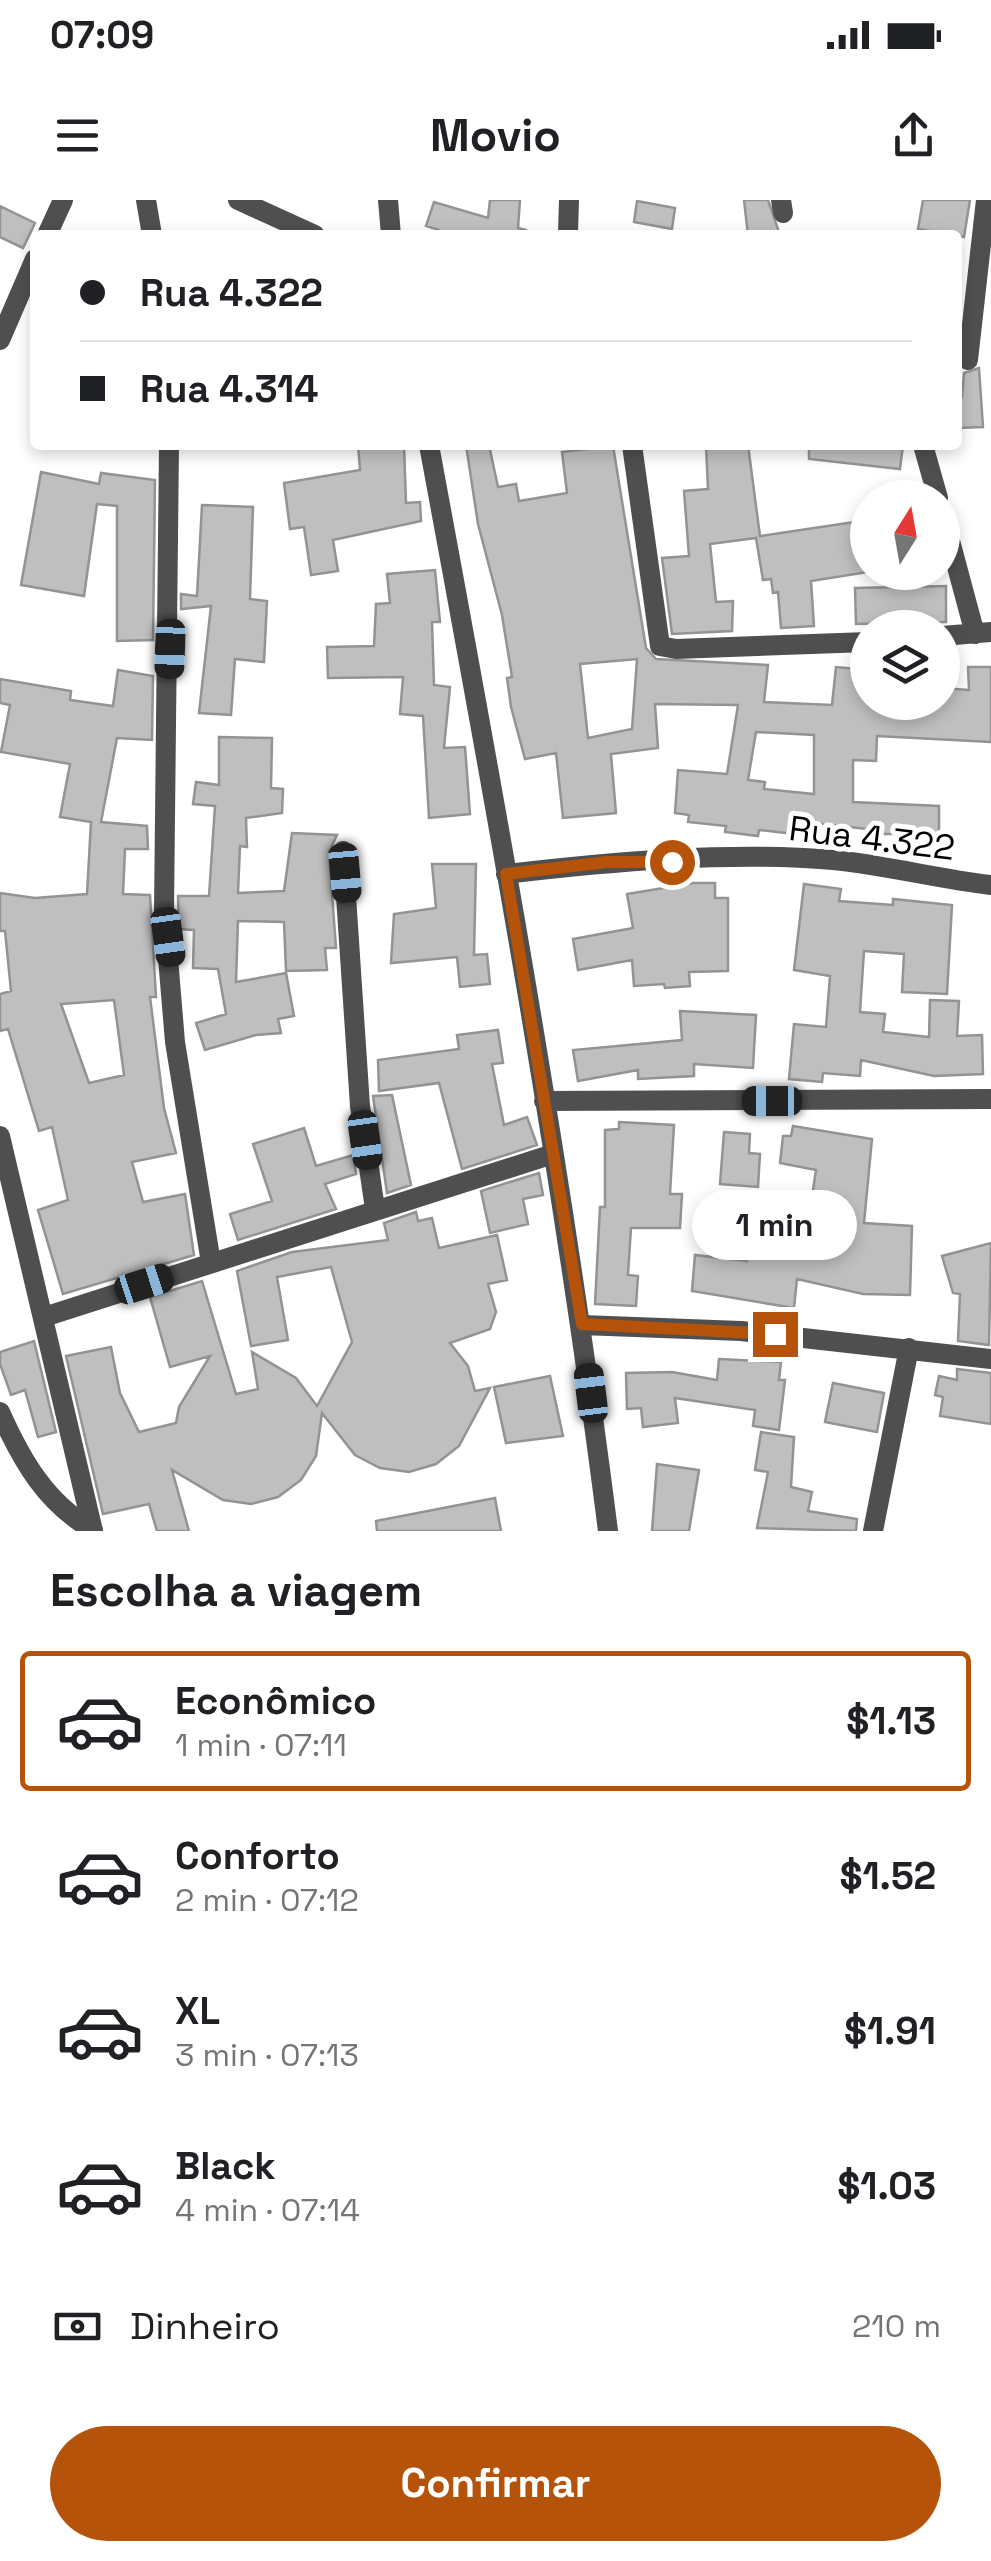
<!DOCTYPE html>
<html lang="pt">
<meta charset="utf-8">
<style>
:root{--surface:#fff;--page:#f2f2f2;--text:#202124;--muted:#757577;--line:#e0e0e0;--accent:#b45309}
body{margin:0;font-family:"Space Grotesk",sans-serif;background:var(--page);color:var(--text);height:100vh;display:flex;flex-direction:column;font-size:38px;white-space:nowrap}
*{box-sizing:border-box;margin:0}
p{font-size:32px;color:var(--muted)}
.icon{flex:none;width:55px;height:55px;fill:none;stroke:currentColor;stroke-width:2;stroke-linecap:round;stroke-linejoin:round}
.map{position:relative;height:1331px;overflow:hidden}
.sheet{display:flex;flex-direction:column;background:var(--surface);flex:1}
.sheet>*{flex:none}
.guide{position:absolute;left:30px;top:30px;width:932px;height:220px;border-radius:10px;box-shadow:0 5px 15px #0003;display:grid;align-content:center;height:220px;padding:0 50px;background:var(--surface)}
.needle{width:65px;rotate:11deg}
.fabs{position:absolute;left:850px;top:280px;display:grid;gap:20px}
.fabs a{display:grid;place-items:center;width:110px;height:110px;border-radius:50%;background:var(--surface);box-shadow:0 5px 15px #0003;font-size:50px}
.end{position:absolute;width:45px;height:45px;margin:-22px;border:12px solid #b45309;background:#fff;box-shadow:0 0 0 5px #fff}
.from{border-radius:50%}
.bubble{position:absolute;height:70px;border-radius:35px;background:var(--surface);box-shadow:0 5px 15px #0003;font-size:32px;font-weight:700;line-height:70px;text-align:center}
.car{position:absolute;width:30px;height:60px;margin:-30px -15px;border-radius:12px;box-shadow:0 0 8px 2px #0007;background:linear-gradient(#222 24%,#8ab4d8 0 40%,#222 0 76%,#8ab4d8 0 86%,#222 0)}
.guide b{display:flex;align-items:center;gap:35px;height:95px;font-size:38px}
.guide b+b{border-top:2px solid var(--line)}
.guide i{width:25px;height:25px;background:var(--text)}
ul{padding:0;list-style:none}
li{display:flex;align-items:center;gap:30px;height:140px;margin:0 20px 15px;padding:0 30px;border:5px solid transparent;border-radius:10px}
li div{flex:1}
li b{display:block;font-size:38px}
li em{font-style:normal;font-weight:700}
li.selected{border-color:var(--accent)}
li>.icon{width:90px;height:90px;stroke-width:1.5}
h2{padding:0 50px;font-size:45px;line-height:120px}
.pay{display:flex;align-items:center;gap:25px;height:110px;padding:0 50px;font-size:38px}
.pay p{margin-inline-start:auto}
.action{display:flex;gap:20px;margin-top:auto;padding:20px 50px}
.action a{flex:1;height:115px;border-radius:60px;background:var(--accent);color:#fff;font-size:40px;font-weight:700;line-height:115px;text-align:center}
.status{display:flex;justify-content:space-between;align-items:center;height:70px;padding:0 50px;background:var(--surface);direction:ltr}
.status svg{height:28px;fill:currentColor}
header{display:flex;justify-content:space-between;align-items:center;height:130px;padding:0 50px;background:var(--surface);font-size:45px;font-weight:700}
.map>svg:first-child{display:block}
.building{fill:#bfbfbf;stroke:#939393;stroke-width:2.5;fill-rule:evenodd}
.lines{fill:none;stroke-linecap:round;stroke-linejoin:round}
.minor{stroke:#4f4f4f;stroke-width:20}
.route{stroke:#b45309;stroke-width:12}
.labels{text-anchor:middle;stroke-width:10;stroke-linejoin:round;paint-order:stroke}
.street-label{font-size:35px;fill:#000;stroke:#fff}
</style>
<div class="status"><b>07:09</b><svg viewBox="0 0 49 12"><path d="M0 12V9h3v3zM5 12V6h3v6zM10 12V3h3v9zM15 12V0h3v12zM26 1h20v11H26zM47 4h2v5h-2z"/></svg></div>
<header><svg class="icon" aria-label="menu" viewBox="0 0 24 24"><path d="M4 6h16M4 12h16M4 18h16"/></svg>Movio<svg class="icon" aria-label="share" viewBox="0 0 24 24"><path d="M12 15V3M7 8l5-5 5 5M5 13v7h14v-7"/></svg></header>
<div class="map">
<svg width="991" height="1331" viewBox="0 0 991 1331">
<rect width="100%" height="100%" fill="#fff"/>
<path class="building" d="M490,0h30l-2,28 8,2 -1,5h-87l1,-5 -13,-4 8,-24 54,16z
M744,0h24l12,35h-32z
M923,0h47l-6,37 -46,-8z
M637,1l38,7 -3,21 -38,-7z
M0,6l35,17 -12,25 -23,-11z
M979,168l4,59 -25,1v-31h4l2,-24z
M358,245h46l2,58 14,-1 1,19 -88,19 5,31 -27,4 -7,-48 -14,2 -6,-46 76,-13z
M466,245h23l9,42 18,-3 3,17 48,-8 -5,-41 51,-6 33,202 10,11 112,6 -4,37 68,3 4,-38 32,3v32h74v-14l27,2 -1,-23h23v75l-114,-6 -1,25 -23,-1v42l86,4v28h-73l1,-5 -62,-7 -1,13 -45,-5 -1,6 -33,-4 1,-6 -38,-4 1,-7 -14,-2 3,-43 49,4 11,-69 -83,-1 3,44 -47,6 5,59 -53,5 -7,-65 -31,6 -14,-52 -4,-29 5,-1 -10,-62 -24,-91zM637,459l-5,70 -44,9 -8,-74zM756,532l58,3v59l-50,-5 1,-7 -17,-2z
M706,245h42l12,91 108,-16v52l-57,9 3,45 -33,2 -3,-36 -5,1 -2,-14 -8,1 -7,-42 -46,6 6,58 17,-1 -1,30 -60,3 -10,-76 27,-2 -5,-65 24,-2z
M809,245h94l-3,24 -91,-10z
M41,272l58,12 2,-11 54,7 -2,160 -36,1v-135l-20,-2 -13,92 -63,-11z
M202,305l51,2 -3,92 17,2 -3,61 -29,-3 -4,56 -32,-2 12,-107 -30,3v-15l16,2z
M435,370l5,52h-8l2,63 16,2 -6,61 21,-1 5,67 -41,4 -6,-102 -23,-2 3,-37 -75,1 -1,-31 47,-1 2,-42 14,-1 -3,-29z
M946,386v36l-90,2 -1,-36z
M118,470l35,6 -1,64 -35,-2 -16,84 46,4 1,23h-23l-2,45 27,1 6,102h-6l14,111 12,45 -44,9 11,40 42,-8 9,61 -131,39 -25,-84 30,-10 -16,-73 -13,4 -31,-102 -8,2v-37l11,-3 -6,-60h-5v-38l35,5 52,-4 4,-72 -31,-5 10,-53 -69,-12 9,-47 -10,-2v-24l71,12 -1,9 43,6zM114,800l10,75 -35,8 -28,-79z
M219,537l53,1 -1,50 12,1 -1,24 -36,5 1,29 -7,-1 -2,47 46,-2 8,-58 45,2 -8,17 7,96h-11l2,22 -41,1 -2,-49 -46,-1 -2,61 50,-9 8,43 -16,3 3,14 -25,2 -51,15 -9,-27 30,-9 -8,-45 -25,-1 1,-38 -15,-1 -1,-33h31l6,-90 -22,-2 3,-22 23,3z
M432,664h44l-2,91 13,-1 3,30 -30,3 -3,-30 -66,6 3,-49 42,-6z
M693,683h22v15h13v73l-39,1 1,14 -25,2 -1,-4 -30,2 -2,-26 -54,10 -5,-31 60,-11 -6,-34z
M804,684l37,5 -2,12 54,4v-6l59,6 -5,89 -45,-2 2,-38 -40,-3 -4,61 25,2 -2,18 46,5 1,-37 29,1 -2,35 25,-1 1,39 -49,2 -73,-16 -1,16 -37,-3 -1,9 -33,-3 5,-55 32,3 4,-51 -36,-6z
M680,811l76,4 -3,53 -59,-4v12l-56,3v-9l-60,11 -5,-31 109,-10z
M498,830l5,33 -11,1 12,61 23,-8 10,28 -75,24 -23,-86 -60,8 -1,-31 81,-11 -2,-14z
M392,895l19,90 -24,8 -14,-97z
M619,922l55,3 -4,69h12l-2,34h-49l-3,47 10,1 -2,30 -41,-2 5,-97h5v-77l14,-1z
M793,926l79,13 -8,84 48,3 -2,69 -47,-1 -66,-15 -3,29 -102,-17 3,-36 52,6 1,-10 55,5 13,-86 -36,-7 3,-27h8z
M304,928l12,38 37,-11 3,19 -31,10 11,25 -98,31 -8,-26 42,-13 -19,-57z
M724,932l26,2 -1,19 11,1 -2,33 -38,-3z
M539,973l4,22 -20,4 5,25 -38,9 -9,-42z
M416,1012l2,9 14,-3 7,30 58,-13 10,45 -19,4 8,28 -6,17 -40,14 18,23 7,25 15,-3 -31,58 -23,18 -27,8 -29,-4 -25,-13 -33,-42 -6,43 -15,24 -23,17 -27,7 -28,-4 -51,-30 17,61h-32l-8,-27 -46,10 -37,-158 45,-9 9,46 19,39 37,-9 3,-16 31,-51 -40,11 -20,-70 52,-16 34,113 22,-5 -6,-37 44,26 21,28 35,-64 -21,-75 -54,10 11,63 -37,6 -14,-75 55,-19 96,-12 -4,-17z
M991,1043l-2,102 -31,-4 2,-47 -7,-1 -11,-37z
M34,1141l22,91 -18,5 -13,-47 -14,5 -11,-31v-12z
M719,1159l62,3 -2,18h6l-6,50 -26,-4 2,-16 -80,-12 3,25 -35,4 -2,-19 -14,1 -1,-36 46,-1 45,8z
M957,1169l34,4v51l-51,-8 3,-19 -8,-2 4,-19 18,4z
M550,1176l13,60 -57,7 -12,-56z
M833,1183l51,10 -7,39 -52,-10z
M761,1232l33,5 -3,50 21,5 -4,19 49,8 -1,12 -99,-3 11,-56 -13,-2z
M657,1264l42,6 -10,61h-37z
M495,1298l6,33h-124l-1,-10z"/>
<g class="lines">
<path class="minor" d="M146,0l6,35
M238,0l77,35
M388,0l3,35
M781,0l2,13
M568,32l1,-32
M47,35l16,-35
M0,140l35,-81
M968,160l18,-160
M169,245l-5,465 11,132 36,221
M429,245c67,361 133,722 179,1086
M632,245l28,201 16,3 192,-7
M923,245l15,53
M942,311l33,123
M942,436l49,-4
M343,651l17,255 15,103
M506,674c102,-12 225,-23 327,-14 53,5 105,19 158,25
M544,901l447,-2
M0,936l93,395
M44,1117l509,-163
M582,1125l159,6 250,28
M0,1212c22,49 46,91 93,118
M873,1331l36,-183"/>
</g>
<g class="lines">
<path class="route" d="M672,662h-65l-101,12 76,450 193,10"/>
</g>
<g class="labels">
<g class="street-label">
<text transform="translate(872 638) rotate(7)" y="12">Rua 4.322</text>
</g>
</g>
</svg>
<div class="fabs">
<a><svg class="needle" viewBox="-14 -14 28 28"><path d="M0-13l5 13h-10z" fill="#e53935"/><path d="M0 13l5-13h-10z" fill="#757577"/></svg></a>
<a><svg class="icon" aria-label="layers" viewBox="0 0 24 24"><path d="M12 4l9 5-9 5-9-5zM3 14l9 5 9-5"/></svg></a>
</div>
<i class="end from" style="left:672px;top:662px"></i>
<i class="end" style="left:775px;top:1134px"></i>
<div class="bubble" style="left:692px;top:990px;width:165px">1 min</div>
<i class="car" style="left:170px;top:449px;rotate:182deg"></i>
<i class="car" style="left:345px;top:673px;rotate:175deg"></i>
<i class="car" style="left:168px;top:737px;rotate:172deg"></i>
<i class="car" style="left:772px;top:901px;rotate:270deg"></i>
<i class="car" style="left:365px;top:940px;rotate:172deg"></i>
<i class="car" style="left:144px;top:1084px;rotate:72deg"></i>
<i class="car" style="left:591px;top:1193px;rotate:353deg"></i>
<div class="guide">
<b><i class="from"></i>Rua 4.322</b>
<b><i></i>Rua 4.314</b>
</div>
</div>
<section class="sheet">
<h2>Escolha a viagem</h2>
<ul>
<li class="selected"><svg class="icon" aria-label="car" viewBox="0 0 24 24"><path d="M5 17H2v-5l4-1 3-4h7l3 4 3 1v5h-3M9 17h6M6 11h13"/><circle cx="7" cy="17" r="2"/><circle cx="17" cy="17" r="2"/></svg><div><b>Econômico</b><p>1 min · 07:11</p></div><em>$1.13</em></li>
<li><svg class="icon" aria-label="car" viewBox="0 0 24 24"><path d="M5 17H2v-5l4-1 3-4h7l3 4 3 1v5h-3M9 17h6M6 11h13"/><circle cx="7" cy="17" r="2"/><circle cx="17" cy="17" r="2"/></svg><div><b>Conforto</b><p>2 min · 07:12</p></div><em>$1.52</em></li>
<li><svg class="icon" aria-label="car" viewBox="0 0 24 24"><path d="M5 17H2v-5l4-1 3-4h7l3 4 3 1v5h-3M9 17h6M6 11h13"/><circle cx="7" cy="17" r="2"/><circle cx="17" cy="17" r="2"/></svg><div><b>XL</b><p>3 min · 07:13</p></div><em>$1.91</em></li>
<li><svg class="icon" aria-label="car" viewBox="0 0 24 24"><path d="M5 17H2v-5l4-1 3-4h7l3 4 3 1v5h-3M9 17h6M6 11h13"/><circle cx="7" cy="17" r="2"/><circle cx="17" cy="17" r="2"/></svg><div><b>Black</b><p>4 min · 07:14</p></div><em>$1.03</em></li>
</ul>
<div class="pay"><svg class="icon" aria-label="cash" viewBox="0 0 24 24"><path d="M3 7h18v10H3z"/><circle cx="12" cy="12" r="2"/></svg>Dinheiro<p>210 m</p></div>
<div class="action"><a>Confirmar</a></div>
</section>
